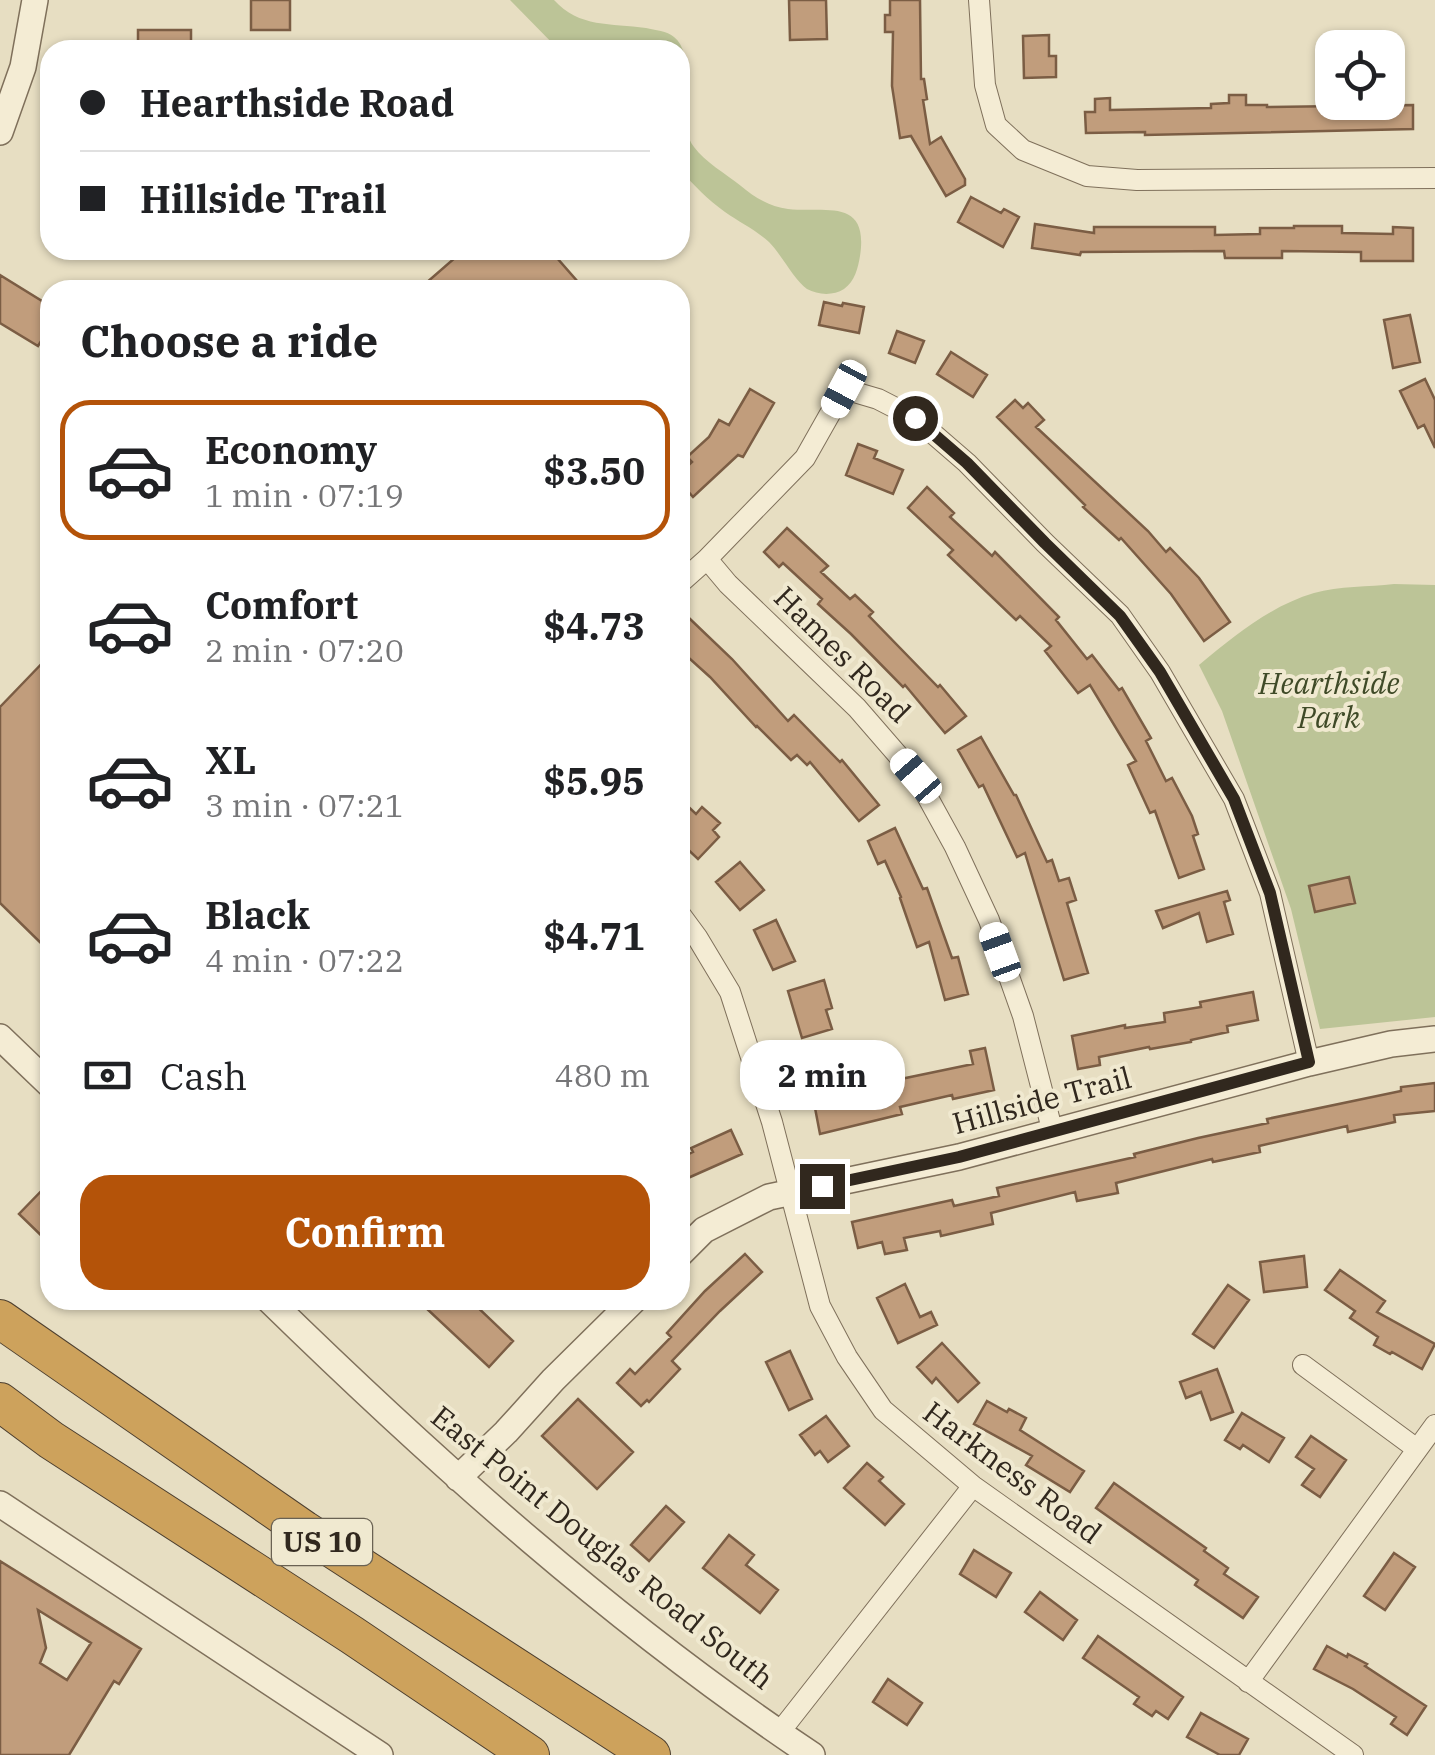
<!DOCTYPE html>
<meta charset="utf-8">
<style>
:root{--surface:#fff;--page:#f6f6f6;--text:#202124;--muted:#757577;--line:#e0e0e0;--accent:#b45309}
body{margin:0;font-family:"IBM Plex Serif",serif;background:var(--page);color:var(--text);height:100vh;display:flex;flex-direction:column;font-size:38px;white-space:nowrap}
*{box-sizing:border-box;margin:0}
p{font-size:32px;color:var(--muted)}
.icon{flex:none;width:55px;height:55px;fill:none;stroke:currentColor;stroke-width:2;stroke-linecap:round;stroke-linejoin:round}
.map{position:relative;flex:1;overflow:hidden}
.drawer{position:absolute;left:40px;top:280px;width:650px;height:1030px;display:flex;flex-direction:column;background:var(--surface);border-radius:30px;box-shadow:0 2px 8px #0004}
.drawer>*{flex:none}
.hud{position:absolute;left:40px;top:40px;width:650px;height:220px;border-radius:30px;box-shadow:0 2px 8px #0004;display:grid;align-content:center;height:220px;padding:0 40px;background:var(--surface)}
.fabs{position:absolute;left:1315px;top:30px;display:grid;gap:20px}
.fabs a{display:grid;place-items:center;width:90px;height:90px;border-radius:20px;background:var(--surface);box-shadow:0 2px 8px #0004;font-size:50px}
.end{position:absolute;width:45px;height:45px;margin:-22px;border:12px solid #31281e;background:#fff;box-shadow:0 0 0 5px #fff}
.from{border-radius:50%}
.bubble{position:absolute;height:70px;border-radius:30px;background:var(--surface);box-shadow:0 2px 8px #0004;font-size:32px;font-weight:700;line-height:70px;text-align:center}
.car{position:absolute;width:30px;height:60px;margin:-30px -15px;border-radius:12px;box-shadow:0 0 8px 2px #0007;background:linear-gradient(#fff 24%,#345 0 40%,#fff 0 76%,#345 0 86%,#fff 0)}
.hud b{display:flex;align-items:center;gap:35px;height:95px;font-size:38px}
.hud b+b{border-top:2px solid var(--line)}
.hud i{width:25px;height:25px;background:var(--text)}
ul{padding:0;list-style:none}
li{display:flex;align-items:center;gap:30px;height:140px;margin:0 20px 15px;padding:0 20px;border:5px solid transparent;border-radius:30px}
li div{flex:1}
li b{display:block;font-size:38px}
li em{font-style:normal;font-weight:700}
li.current{border-color:var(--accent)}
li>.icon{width:90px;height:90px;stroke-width:1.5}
h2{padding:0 40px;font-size:45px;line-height:120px}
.pay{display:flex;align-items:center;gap:25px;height:110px;padding:0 40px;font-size:38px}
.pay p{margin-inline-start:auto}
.primary-button{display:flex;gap:20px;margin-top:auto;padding:20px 40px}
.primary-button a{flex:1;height:115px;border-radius:30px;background:var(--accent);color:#fff;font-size:40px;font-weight:700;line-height:115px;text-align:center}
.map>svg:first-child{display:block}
.green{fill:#bcc497}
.building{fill:#c19d7c;stroke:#7b5d44;stroke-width:2.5;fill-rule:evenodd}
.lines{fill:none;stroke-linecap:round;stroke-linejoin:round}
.minor-casing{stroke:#7f705b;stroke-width:22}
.tertiary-casing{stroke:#7f705b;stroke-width:28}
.motorway-casing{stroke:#4d3f2f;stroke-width:40}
.minor{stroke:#f4ecd4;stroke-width:20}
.tertiary{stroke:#f4ecd4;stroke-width:25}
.motorway{stroke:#cda25c;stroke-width:38}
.route{stroke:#31281e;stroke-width:12}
.labels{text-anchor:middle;stroke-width:8;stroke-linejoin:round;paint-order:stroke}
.shield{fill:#f0e9d0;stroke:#6a6253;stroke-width:2.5}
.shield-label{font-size:28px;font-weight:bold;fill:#31281e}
.street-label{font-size:30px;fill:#31281e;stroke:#f0e9d0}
.park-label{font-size:30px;font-style:italic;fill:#3f4a27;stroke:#f0e9d0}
</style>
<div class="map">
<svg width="1435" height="1755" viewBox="0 0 1435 1755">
<rect width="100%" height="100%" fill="#e7dec2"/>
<path class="green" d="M510,0h44c25,28 57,23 92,28 9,2 21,3 28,9 26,21 -1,83 20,110 11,15 32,27 47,39 13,11 29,21 47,23 37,4 81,-12 72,47 -2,12 -5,25 -16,33 -11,7 -26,6 -37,0 -12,-8 -26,-35 -38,-47 -13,-12 -30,-20 -44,-30 -17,-12 -31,-27 -45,-42v-120h-121z
M1394,584l41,1v432l-115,12 -29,-120 -69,-198 -23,-46c35,-29 71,-59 115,-72 25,-7 55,-6 80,-9z"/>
<path class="building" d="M251,0h39v30h-39z
M789,0h37l1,39 -37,1z
M890,0h30l1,79h3l3,20 -4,1 7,44 11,-7 24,42v6l-19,11 -35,-60 -11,2 -8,-52 1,-54h-8v-17h5z
M138,30h53v20h-53z
M1049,35v21h7v21l-32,1 -1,-42z
M1229,95h17v10h21v2l146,-2v24l-268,6v-3l-59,1 -1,-21h10v-13l15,-1v12l101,-2v-4l18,-1z
M971,197l30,16 3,-4 15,8 -16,30 -45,-25z
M1035,224l59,9v-6h121v8l45,-1v-6h34v-2h48v7l51,1v-7l20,1v33h-52v-9l-79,-1v7h-57l-1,-7 -143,1 -1,3 -48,-7z
M464,250h86l35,40h-167z
M0,275l50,31v21l-12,19 -38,-23z
M824,302l18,4 1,-3 21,4 -5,26 -40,-8z
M1410,315l10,47 -27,6 -9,-48z
M897,331l27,10 -9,22 -26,-10z
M951,352l36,23 -14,22 -36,-23z
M1425,379l10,21v48l-11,-23 -6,3 -18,-37z
M750,389l24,14 -31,54 -5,-2 -45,42 -13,-15v-9l12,-11 -5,-5 22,-20 10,-17 10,5z
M1015,400l8,8 5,-5 16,17 -8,7 112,104 18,21 4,-4 29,30 31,44 -26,19 -33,-47 -50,-56 -2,2 -36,-33 2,-2 -88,-88z
M858,444l19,7 -3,7 29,12 -10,24 -47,-19z
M927,487l27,26 -4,4 42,39 3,-4 64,65 -3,3 31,39 5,-4 27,35 3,-2 29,50 -5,3 20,40 6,-3 20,38 6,18 -5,2 11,33 -25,9 -24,-67 -5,2 -22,-48 8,-4 -46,-76 -12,8 -33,-42 6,-5 -31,-30 -4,4 -68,-65 5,-5 -45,-42z
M787,528l41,38 -7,6 29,27 5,-4 18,17 -4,4 69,71 2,-2 26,31 -21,17 -40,-48 -2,2 -52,-53 -33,-30 4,-5 -39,-36 -4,4 -15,-15z
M689,618l43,41 56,62 6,-6 46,47 2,-2 37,45 -20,16 -49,-59 -3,3 -10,-10 -6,5 -34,-34 -1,1 -46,-50 -30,-27v-23z
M50,655v297l-50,-49v-196z
M981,737l33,58h2l31,67 5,-2 7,21 10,-3 7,22 -9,3 21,70 -24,7 -39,-127 -8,4 -34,-72 -4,2 -21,-37z
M680,799l16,15 6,-7 18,16 -7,7 6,7 -21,22 -18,-17z
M895,828l28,61 4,-1 25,70 6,-1 10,37 -23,6 -16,-58 -12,5 -17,-49 1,-1 -16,-36 -7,3 -10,-23z
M740,862l24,28 -24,20 -24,-28z
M1349,877l6,26 -40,9 -6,-26z
M1227,891l3,9 -6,2 9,32 -26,8 -8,-29 -36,15 -7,-17z
M776,920l19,41 -22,9 -19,-40z
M824,980l8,28 -6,2 6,19 -30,9 -14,-47z
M1253,992l5,28 -31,6 1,6 -37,8v2l-41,7 -1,-2 -50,10 1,8 -22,4 -6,-33 53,-11v3l40,-6 -1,-9 37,-6 -1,-5z
M985,1048l9,42 -41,9 -1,-4 -52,12 2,7 -82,20 -5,-26 60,-14 -3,-9 101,-21 -3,-13z
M1435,1083v28l-41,4 1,7 -47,10 -1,-6 -88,20 1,6 -47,10 -1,-3 -96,24 2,10 -41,8 -2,-9 -84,21 2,11 -52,12 -1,-5 -36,7 3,12 -22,4 -3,-12 -24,6 -6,-26 100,-22 2,6 45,-10 -2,-8 138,-31 -1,-3 64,-16 70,-15 -1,-4 134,-28v-4z
M731,1130l11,24 -54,24 -8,-20 13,-6 -2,-4z
M50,1182v62l-31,-30z
M745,1254l17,18 -42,39 -48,50 8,8 -31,33 -2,-2 -6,6 -24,-23 13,-14 5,5 36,-37 -4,-4 38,-42z
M1304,1256l3,31 -43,5 -4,-30z
M1340,1270l45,31 -8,11 58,32 -13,25 -30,-17 -2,2 -16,-9 4,-8 -28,-19 5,-7 -30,-21z
M905,1284l15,33 11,-5 6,13 -39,18 -21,-45z
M1228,1285l21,15 -35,48 -21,-14z
M434,1300h36l43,41 -24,26 -63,-59z
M942,1343l37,40 -21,19 -22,-24 -4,5 -15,-16z
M790,1351l22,48 -23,11 -23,-48z
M1217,1369l16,43 -22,8 -10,-28 -15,6 -6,-16z
M578,1399l55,53 -36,37 -55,-53z
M987,1401l20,11 2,-3 17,9 -6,12 64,41 -14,21 -44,-27 6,-9 -58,-32z
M1242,1413l42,25 -15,24 -26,-17 -3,4 -15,-9z
M826,1416l23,30 -21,16 -8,-11 -5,4 -15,-20z
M1311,1436l35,24 -26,37 -18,-12 12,-16 -18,-12z
M867,1463l16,14 -4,4 25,23 -19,21 -41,-37z
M1114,1483l92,65 -2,3 24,17 -4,6 34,23 -15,21 -48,-33 3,-5 -102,-72z
M666,1506l18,16 -35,39 -18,-16z
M729,1535l25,20 -8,10 32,25 -18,23 -57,-45z
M974,1550l37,23 -15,24 -36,-23z
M1394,1553l21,14 -30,43 -21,-14z
M0,1561l141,88 -22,35 -5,-3 -45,74h-69zM38,1610l53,33 -24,37 -27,-17 6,-15z
M1040,1592l37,28 -14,20 -38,-28z
M1098,1636l85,61 -15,22 -12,-8 -4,5 -18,-12 5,-7 -56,-39z
M1327,1646l20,11 1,-3 19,10 -2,2 61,40 -19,29 -16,-11 5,-7 -43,-28 -39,-20z
M888,1679l34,24 -15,22 -34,-23z
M1201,1713l47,26 -9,16h-19l-33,-18z"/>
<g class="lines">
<defs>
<path id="minor" d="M979,0l6,85 11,40 27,25 64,26 50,4 298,-2
M707,559l21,25 129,124 59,68 39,71 34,73 34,96 30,117
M680,583l27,-24 98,-101 39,-69 34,10 37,19 52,45 78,80 75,72 40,57 74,127 36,94 39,170
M680,914l17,23 33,55 42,130 48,184 27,51 36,53 90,76 380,269
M1303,1365l114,84
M1248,1682l187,-257
M779,1733l194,-247"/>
<path id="tertiary" d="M0,132l23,-65 12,-67
M0,1037l50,48
M680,1254l24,-24 65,-33 190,-40 350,-94 82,-19 44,-5
M269,1300c169,165 347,324 543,455
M458,1478l48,-46 47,-52 81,-80
M0,1504l380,251"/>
<path id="motorway" d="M0,1319l304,211 347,225
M0,1402l51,38 301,195 178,120"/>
</defs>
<use href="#minor" class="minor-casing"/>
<use href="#tertiary" class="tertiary-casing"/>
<use href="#motorway" class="motorway-casing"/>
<use href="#minor" class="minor"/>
<use href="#tertiary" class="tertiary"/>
<use href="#motorway" class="motorway"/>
</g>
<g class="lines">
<path class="route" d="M822,1186l137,-29 350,-95 -39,-169 -36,-94 -74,-127 -40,-56 -75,-73 -78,-80 -52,-45"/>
</g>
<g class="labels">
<rect class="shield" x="272" y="1519" width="100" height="46" rx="8"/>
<g class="shield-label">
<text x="322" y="1552">US 10</text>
</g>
<g class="street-label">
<text transform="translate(842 655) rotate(45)" y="10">Hames Road</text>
<text transform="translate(1042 1101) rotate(-15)" y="10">Hillside Trail</text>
<text transform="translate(1012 1473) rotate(37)" y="10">Harkness Road</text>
<text transform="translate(602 1548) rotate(39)" y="10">East Point Douglas Road South</text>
</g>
<g class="park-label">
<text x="1329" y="694">Hearthside<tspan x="1329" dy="34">Park</tspan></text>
</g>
</g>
</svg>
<div class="fabs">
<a><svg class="icon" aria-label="locate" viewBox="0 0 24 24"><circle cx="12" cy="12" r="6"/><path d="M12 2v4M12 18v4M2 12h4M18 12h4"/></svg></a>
</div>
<i class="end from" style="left:915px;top:418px"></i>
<i class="end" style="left:822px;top:1186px"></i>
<div class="bubble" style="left:740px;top:1040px;width:165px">2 min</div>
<i class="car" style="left:844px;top:389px;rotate:208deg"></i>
<i class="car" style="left:916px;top:776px;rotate:319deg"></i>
<i class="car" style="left:1000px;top:952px;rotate:340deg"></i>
<div class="hud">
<b><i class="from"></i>Hearthside Road</b>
<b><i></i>Hillside Trail</b>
</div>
<section class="drawer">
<h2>Choose a ride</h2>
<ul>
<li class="current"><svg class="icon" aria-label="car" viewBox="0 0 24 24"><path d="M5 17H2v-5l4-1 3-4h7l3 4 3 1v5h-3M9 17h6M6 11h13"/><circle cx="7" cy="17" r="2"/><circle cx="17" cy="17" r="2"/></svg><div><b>Economy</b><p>1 min · 07:19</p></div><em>$3.50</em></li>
<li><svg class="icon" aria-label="car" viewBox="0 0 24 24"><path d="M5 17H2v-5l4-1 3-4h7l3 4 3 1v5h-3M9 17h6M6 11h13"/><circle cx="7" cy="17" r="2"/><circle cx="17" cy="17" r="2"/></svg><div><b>Comfort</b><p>2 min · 07:20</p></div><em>$4.73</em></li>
<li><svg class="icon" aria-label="car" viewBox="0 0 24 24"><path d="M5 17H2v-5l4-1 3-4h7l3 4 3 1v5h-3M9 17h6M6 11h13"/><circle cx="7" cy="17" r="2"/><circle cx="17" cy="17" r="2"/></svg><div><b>XL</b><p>3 min · 07:21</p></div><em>$5.95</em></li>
<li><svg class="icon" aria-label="car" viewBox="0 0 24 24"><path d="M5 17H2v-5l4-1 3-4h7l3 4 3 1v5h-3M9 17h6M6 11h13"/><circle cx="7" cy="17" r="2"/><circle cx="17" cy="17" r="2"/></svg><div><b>Black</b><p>4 min · 07:22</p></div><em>$4.71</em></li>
</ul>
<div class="pay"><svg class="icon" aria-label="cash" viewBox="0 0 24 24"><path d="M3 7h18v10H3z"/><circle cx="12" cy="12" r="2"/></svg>Cash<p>480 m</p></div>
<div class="primary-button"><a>Confirm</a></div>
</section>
</div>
